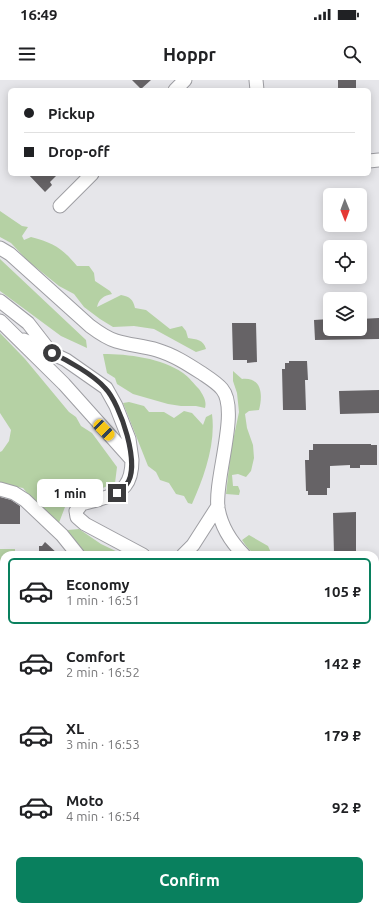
<!DOCTYPE html>
<meta charset="utf-8">
<style>
:root{--surface:#fff;--page:#f6f6f6;--text:#202124;--muted:#757577;--line:#e0e0e0;--accent:#09805e}
body{margin:0;font-family:Ubuntu,sans-serif;background:var(--page);color:var(--text);height:100vh;display:flex;flex-direction:column;font-size:15px;white-space:nowrap}
*{box-sizing:border-box;margin:0}
p{font-size:13px;color:var(--muted)}
.icon{flex:none;width:22px;height:22px;fill:none;stroke:currentColor;stroke-width:2;stroke-linecap:round;stroke-linejoin:round}
.map{position:relative;flex:1;overflow:hidden}
.sheet{position:absolute;left:0px;top:471px;width:379px;height:360px;display:flex;flex-direction:column;background:var(--surface);border-radius:12px 12px 0 0;box-shadow:0 2px 10px #0003}
.sheet>*{flex:none}
.guide{position:absolute;left:8px;top:8px;width:363px;height:88px;border-radius:6px;box-shadow:0 2px 10px #0003;display:grid;align-content:center;height:88px;padding:0 16px;background:var(--surface)}
.needle{width:26px;rotate:179deg}
.buttons{position:absolute;left:323px;top:108px;display:grid;gap:8px}
.buttons a{display:grid;place-items:center;width:44px;height:44px;border-radius:6px;background:var(--surface);box-shadow:0 2px 10px #0003;font-size:20px}
.end{position:absolute;width:18px;height:18px;margin:-9px;border:5px solid #3b3b3d;background:#fff;box-shadow:0 0 0 2px #fff}
.from{border-radius:50%}
.bubble{position:absolute;height:28px;border-radius:6px;background:var(--surface);box-shadow:0 2px 10px #0003;font-size:13px;font-weight:700;line-height:28px;text-align:center}
.car{position:absolute;width:12px;height:24px;margin:-12px -6px;border-radius:5px;box-shadow:0 0 3px 1px #0007;background:linear-gradient(#f5c518 24%,#345 0 40%,#f5c518 0 76%,#345 0 86%,#f5c518 0)}
.guide b{display:flex;align-items:center;gap:14px;height:38px;font-size:15px}
.guide b+b{border-top:1px solid var(--line)}
.guide i{width:10px;height:10px;background:var(--text)}
ul{padding:7px 0 0;list-style:none}
li{display:flex;align-items:center;gap:12px;height:66px;margin:0 8px 6px;padding:0 8px;border:2px solid transparent;border-radius:6px}
li div{flex:1}
li b{display:block;font-size:15px}
li em{font-style:normal;font-weight:700}
li.on{border-color:var(--accent)}
li>.icon{width:36px;height:36px;stroke-width:1.5}
.cta{display:flex;gap:8px;margin-top:auto;padding:8px 16px}
.cta a{flex:1;height:46px;border-radius:6px;background:var(--accent);color:#fff;font-size:16px;font-weight:700;line-height:46px;text-align:center}
.status{display:flex;justify-content:space-between;align-items:center;height:28px;padding:0 20px;background:var(--surface);direction:ltr}
.status svg{height:11px;fill:currentColor}
header{display:flex;justify-content:space-between;align-items:center;height:52px;padding:0 16px;background:var(--surface);font-size:18px;font-weight:700}
.map>svg:first-child{display:block}
.green{fill:#b5d1a4}
.building{fill:#666366}
.lines{fill:none;stroke-linecap:round;stroke-linejoin:round}
.minor-casing{stroke:#9e9ea3;stroke-width:15}
.minor{stroke:#fff;stroke-width:13}
.route{stroke:#3b3b3d;stroke-width:5}
</style>
<div class="status"><b>16:49</b><svg viewBox="0 0 49 12"><path d="M0 12V9h3v3zM5 12V6h3v6zM10 12V3h3v9zM15 12V0h3v12zM26 1h20v11H26zM47 4h2v5h-2z"/></svg></div>
<header><svg class="icon" aria-label="menu" viewBox="0 0 24 24"><path d="M4 6h16M4 12h16M4 18h16"/></svg>Hoppr<svg class="icon" aria-label="search" viewBox="0 0 24 24"><circle cx="10" cy="10" r="6"/><path d="M15 15l6 6"/></svg></header>
<div class="map">
<svg width="379" height="831" viewBox="0 0 379 831">
<rect width="100%" height="100%" fill="#e6e6ea"/>
<path class="green" d="M0,131l22,15 6,1 -6,9 2,4 7,-3c23,6 31,11 46,29h12l5,7 1,8 15,10 2,3c-8,2 -13,4 -15,13l24,-12c9,2 12,4 14,13l11,2 24,19 12,-3 4,5 2,7c8,1 16,2 18,11l-10,3 -42,-23 -20,-3 -21,1 -13,-8 -16,-12 -10,-13 -15,-8 -31,-25 -17,-18 -11,-6z
M0,179l86,81 1,8 -26,-12 -61,-45z
M0,253l25,26 44,53 7,5 5,9 11,7 25,34 -2,16 -15,6 -29,10 -6,8 -8,21 -34,-40 -23,-4v-32l2,-1 7,-10 2,-11 -11,-17z
M103,274c25,0 59,4 80,19 6,4 11,11 16,16 4,6 8,12 6,19l-9,-2h-15l-13,-2 -35,-10 -16,-10 -2,-6 -8,-5z
M233,291l9,8c20,-2 21,16 17,31l-10,1 -4,3 2,14 6,17 1,13 -3,13 -5,6 -8,-3 -6,1 1,11h5l2,5 -1,4 -13,-1 5,-44 8,-38 -2,-19 -4,-12z
M129,322l15,4 5,6h15l10,6 10,-7 8,2 11,12 3,-8 6,-3c4,30 -8,63 -20,90l-4,-1 -4,-7 -8,-2 -7,-11 -9,-3 -4,-8 -8,-6 -25,-63z
M79,449l22,15 23,11h-47l-6,-8 -3,-17z
M249,455l19,11 4,9c-17,0 -20,0 -30,-15z
M0,469h15v6h-11v12h-4z
M0,489h4v17h-4z"/>
<path class="building" d="M132,0h19l-10,9z
M338,0h18v10h-18z
M28,94h30l-8,8 2,3 -7,7z
M379,238v21l-64,1 -1,-20 16,-1v10h30v-10z
M232,243h24l1,39 -10,1v-3h-14z
M289,281h18l1,19h-3l1,30h-23l-1,-41h3v-6h4z
M379,310v23l-39,1 -1,-23z
M313,364h58v1h6v20h-17v3h-10v-3l-20,1v22h-3v7h-19v-4h-2l-1,-31h4v-10h4z
M0,417l11,3 9,6v18h-20z
M356,432v43h-22l-1,-42z
M45,462l14,13h-20v-9h3z"/>
<g class="lines">
<defs>
<path id="minor" d="M256,0l1,10
M175,10l10,-10
M369,81l10,-1
M60,126l32,-32
M0,168l10,6 80,72c8,6 16,12 26,15 13,4 28,5 41,9 17,5 32,15 46,24 6,4 14,9 19,15 18,21 -8,90 -4,119 3,18 13,34 26,47
M0,221l28,22 21,27
M0,241l64,63 68,76c0,23 -8,33 -32,39 -5,2 -13,3 -18,5 -2,2 -4,5 -6,7l1,6 8,7 58,31
M24,260l42,20 40,28 10,18 13,33 3,21
M0,409l14,4 11,7 37,35 16,20
M183,475l10,-10 25,-39
M375,747h4
M0,754h4"/>
</defs>
<use href="#minor" class="minor-casing"/>
<use href="#minor" class="minor"/>
</g>
<g class="lines">
<path class="route" d="M52,273c15,7 42,22 53,35 15,15 37,79 21,97 -2,3 -6,5 -9,8"/>
</g>
</svg>
<div class="buttons">
<a><svg class="needle" viewBox="-14 -14 28 28"><path d="M0-13l5 13h-10z" fill="#e53935"/><path d="M0 13l5-13h-10z" fill="#757577"/></svg></a>
<a><svg class="icon" aria-label="locate" viewBox="0 0 24 24"><circle cx="12" cy="12" r="6"/><path d="M12 2v4M12 18v4M2 12h4M18 12h4"/></svg></a>
<a><svg class="icon" aria-label="layers" viewBox="0 0 24 24"><path d="M12 4l9 5-9 5-9-5zM3 14l9 5 9-5"/></svg></a>
</div>
<i class="end from" style="left:52px;top:273px"></i>
<i class="end" style="left:117px;top:413px"></i>
<div class="bubble" style="left:37px;top:399px;width:66px">1 min</div>
<i class="car" style="left:104px;top:350px;rotate:135deg"></i>
<div class="guide">
<b><i class="from"></i>Pickup</b>
<b><i></i>Drop-off</b>
</div>
<section class="sheet">
<ul>
<li class="on"><svg class="icon" aria-label="car" viewBox="0 0 24 24"><path d="M5 17H2v-5l4-1 3-4h7l3 4 3 1v5h-3M9 17h6M6 11h13"/><circle cx="7" cy="17" r="2"/><circle cx="17" cy="17" r="2"/></svg><div><b>Economy</b><p>1 min · 16:51</p></div><em>105 ₽</em></li>
<li><svg class="icon" aria-label="car" viewBox="0 0 24 24"><path d="M5 17H2v-5l4-1 3-4h7l3 4 3 1v5h-3M9 17h6M6 11h13"/><circle cx="7" cy="17" r="2"/><circle cx="17" cy="17" r="2"/></svg><div><b>Comfort</b><p>2 min · 16:52</p></div><em>142 ₽</em></li>
<li><svg class="icon" aria-label="car" viewBox="0 0 24 24"><path d="M5 17H2v-5l4-1 3-4h7l3 4 3 1v5h-3M9 17h6M6 11h13"/><circle cx="7" cy="17" r="2"/><circle cx="17" cy="17" r="2"/></svg><div><b>XL</b><p>3 min · 16:53</p></div><em>179 ₽</em></li>
<li><svg class="icon" aria-label="car" viewBox="0 0 24 24"><path d="M5 17H2v-5l4-1 3-4h7l3 4 3 1v5h-3M9 17h6M6 11h13"/><circle cx="7" cy="17" r="2"/><circle cx="17" cy="17" r="2"/></svg><div><b>Moto</b><p>4 min · 16:54</p></div><em>92 ₽</em></li>
</ul>
<div class="cta"><a>Confirm</a></div>
</section>
</div>
